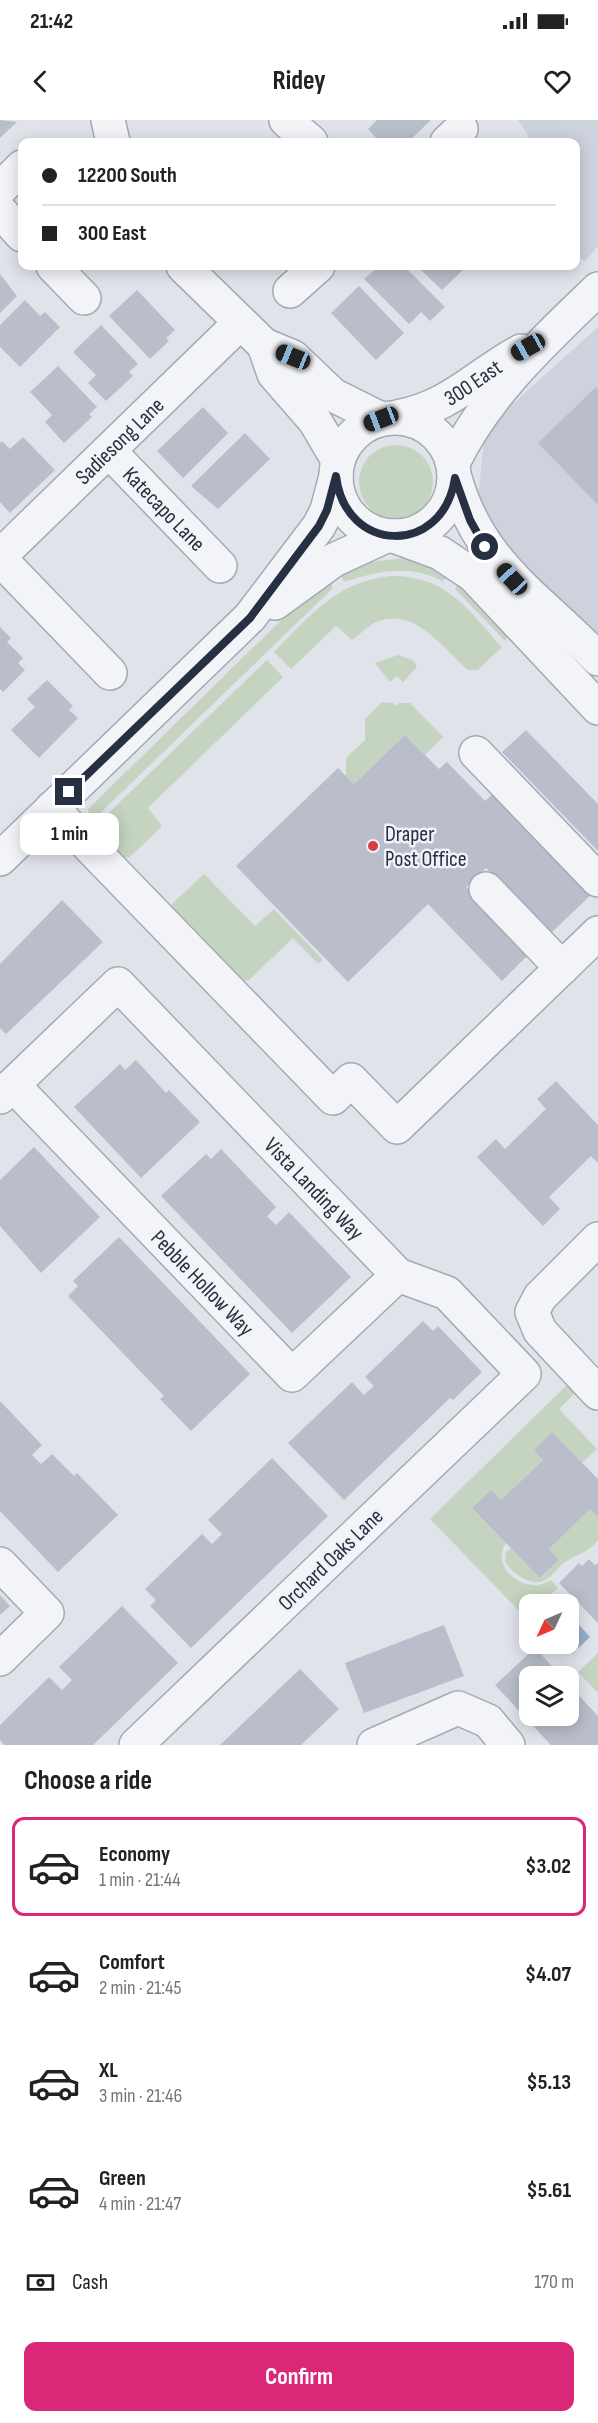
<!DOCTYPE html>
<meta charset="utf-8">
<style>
:root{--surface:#fff;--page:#f2f2f2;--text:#222;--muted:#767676;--line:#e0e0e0;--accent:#db2777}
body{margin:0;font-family:"Sofia Sans Condensed",sans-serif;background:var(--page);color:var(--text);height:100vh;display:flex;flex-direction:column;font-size:22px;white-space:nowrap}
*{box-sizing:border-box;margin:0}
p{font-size:20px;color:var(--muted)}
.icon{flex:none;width:33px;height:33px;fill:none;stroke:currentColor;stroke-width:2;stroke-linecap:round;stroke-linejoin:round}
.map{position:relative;height:1625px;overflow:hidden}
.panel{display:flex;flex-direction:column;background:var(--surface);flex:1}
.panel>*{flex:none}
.banner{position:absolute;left:18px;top:18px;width:562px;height:132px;border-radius:12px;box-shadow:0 3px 15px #0003;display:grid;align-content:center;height:132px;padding:0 24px;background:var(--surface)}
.needle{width:39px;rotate:226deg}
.fabs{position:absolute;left:519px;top:1474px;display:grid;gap:12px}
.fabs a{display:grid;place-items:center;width:60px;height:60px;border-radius:12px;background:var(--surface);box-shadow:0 3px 15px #0003;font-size:30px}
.end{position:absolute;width:27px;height:27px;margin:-14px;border:8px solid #272f42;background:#fff;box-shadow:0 0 0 3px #fff}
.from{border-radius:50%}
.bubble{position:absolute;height:42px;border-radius:12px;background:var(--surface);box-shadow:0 3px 15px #0003;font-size:20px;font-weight:700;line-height:42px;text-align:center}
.car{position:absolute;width:18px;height:36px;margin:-18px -9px;border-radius:8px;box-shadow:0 0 4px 2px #0007;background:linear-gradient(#222 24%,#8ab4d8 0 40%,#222 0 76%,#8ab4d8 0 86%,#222 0)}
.banner b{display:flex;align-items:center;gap:21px;height:57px;font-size:22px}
.banner b+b{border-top:2px solid var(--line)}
.banner i{width:15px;height:15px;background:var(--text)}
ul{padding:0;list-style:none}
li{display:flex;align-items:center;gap:18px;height:99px;margin:0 12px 9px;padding:0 12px;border:3px solid transparent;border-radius:12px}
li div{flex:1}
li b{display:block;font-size:22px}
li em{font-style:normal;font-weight:700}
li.active{border-color:var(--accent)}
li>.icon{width:54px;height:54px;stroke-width:1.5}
h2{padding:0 24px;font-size:27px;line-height:72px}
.pay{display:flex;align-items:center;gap:15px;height:66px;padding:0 24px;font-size:22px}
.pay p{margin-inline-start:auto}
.primary-button{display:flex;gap:12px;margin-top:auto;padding:12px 24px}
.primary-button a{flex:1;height:69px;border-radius:12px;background:var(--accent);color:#fff;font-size:24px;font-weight:700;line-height:69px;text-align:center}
.status{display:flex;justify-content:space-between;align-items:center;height:42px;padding:0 30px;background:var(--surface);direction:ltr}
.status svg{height:16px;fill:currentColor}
header{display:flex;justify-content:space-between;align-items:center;height:78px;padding:0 24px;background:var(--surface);font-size:27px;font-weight:700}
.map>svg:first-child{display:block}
.built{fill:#cdd2dc}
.green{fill:#c4d4c0}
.water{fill:#98aecc}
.building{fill:#b9beca}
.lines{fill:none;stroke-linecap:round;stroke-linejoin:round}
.minor-casing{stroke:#a5a9b4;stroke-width:36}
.minor{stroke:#f3f4f8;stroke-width:33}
.route{stroke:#272f42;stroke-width:8}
.poi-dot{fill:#d83b48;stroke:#eff2f7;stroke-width:2}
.labels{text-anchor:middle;stroke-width:5;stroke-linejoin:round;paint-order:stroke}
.street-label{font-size:22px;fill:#272f42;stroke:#eff2f7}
.poi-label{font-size:22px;fill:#272f42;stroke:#eff2f7;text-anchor:start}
</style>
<div class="status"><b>21:42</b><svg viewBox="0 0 49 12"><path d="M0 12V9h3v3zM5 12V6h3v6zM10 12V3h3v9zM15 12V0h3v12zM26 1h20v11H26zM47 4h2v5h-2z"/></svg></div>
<header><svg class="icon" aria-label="back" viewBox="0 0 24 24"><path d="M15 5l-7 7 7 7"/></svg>Ridey<svg class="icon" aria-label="heart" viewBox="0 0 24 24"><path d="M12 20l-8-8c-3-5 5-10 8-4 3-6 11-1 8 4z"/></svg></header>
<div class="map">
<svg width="598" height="1625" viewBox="0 0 598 1625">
<rect width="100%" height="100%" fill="#e0e3ea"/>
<path class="built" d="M518,0h80v126l-13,15 -9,-4v-115h-44z
M598,207v325l-122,-132 9,-91z"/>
<path class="green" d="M359 362a37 37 0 1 1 74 0a37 37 0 1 1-74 0Z
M404,438l31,7 13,12 -6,4c-32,-17 -65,-10 -98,1l-5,-9 22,-10z
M390,456c58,0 76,32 112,71l-24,23h-10c-25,-21 -54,-66 -94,-47 -8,5 -15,12 -22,17l-16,-14 -45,43 -17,-17c36,-36 62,-70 116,-76z
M329,460l4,8 -242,234 -3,-13 219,-214z
M460,461l48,55 -3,5 -50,-52z
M398,535l15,5 4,7 -14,15 -6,-6 -7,6 -15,-19z
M267,540l16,17 -135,131 14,18 -33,32 -5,-1 -30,-30z
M382,582l11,1 3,3 4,-3h10l33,34 -18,18 -20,-20 -51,49 -8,-8v-18l19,-18v-21z
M204,754l51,52 19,-17 49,51 -5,4 -25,-26 -44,42 -6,1 -73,-75z
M570,1262l6,10 -17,17 38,40 -15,14 -30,-31 -18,18 9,10 -42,40 -10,-10 -19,18 34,35c-13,19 5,40 27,42 6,1 12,-2 18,-5l7,8 -19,17h-9l-1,9 -3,4 -96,-99z
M590,1389l8,8v23c-8,11 -20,14 -31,21 -9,5 -13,15 -22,19 -15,8 -32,-7 -40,-18l1,-10 5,-4 30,30 18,-18 -10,-11z
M598,1533v40l-20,-21z"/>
<path class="water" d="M569,1494l21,23 -18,17 -9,-10h5z"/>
<path class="building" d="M0,0l17,2 -17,16z
M377,0h54l-23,22h-28l-12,-13z
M379,146h25l41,41 -15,14 -9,-9 -12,12 -45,-45z
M417,146h50l-25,24z
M0,154l17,22 -17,17z
M359,166l45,47 -28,27 -45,-47z
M137,170l38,40 -9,8 3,3 -19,18 -41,-43z
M25,180l15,16 5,-4 15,15 -40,40 -20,-20v-22z
M101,205l37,39 -9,8 4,4 -27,25 -18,-18 8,-8 -23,-23z
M58,246l39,41 -8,7 3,3 -28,26 -19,-21 7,-7 -22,-23z
M596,267l2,3v115l-60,-62z
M203,287l25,26 -45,45 -26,-27z
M245,313l25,26 -52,50 -27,-23z
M23,317l32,33 -45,43 -10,-11v-59l2,-2 8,8z
M0,507l11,11 -4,4 16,16 -5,5 7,7 -22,22 -3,-3z
M47,560l26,26 -4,4 9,8 -39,40 -28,-28 24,-23 -8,-8z
M526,610l72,74v47l-96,-99z
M405,615l34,34 8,-7 38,39 12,-11 98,101 -45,43 -64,-66 -20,19 64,66 -28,28 -74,-77 -80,78 -112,-116 102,-98 16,16z
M62,780l41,42 -97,92 -6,-6v-64z
M136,940l30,33 3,-3 31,32 -59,56 -67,-71 46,-43 5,6z
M556,961l42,44v38l-7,-7 -42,41 11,12 -17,17 -66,-69 19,-18 9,10 41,-40 -9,-10z
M34,1027l66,70 -59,56 -41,-47v-46z
M221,1029l55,58 -9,9 9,9 13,-13 62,65 -59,56 -131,-137 45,-42 5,5z
M119,1117l131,137 -59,57 -31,-32 4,-3 -96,-100 10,-10 -5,-5z
M423,1201l10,10 5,-5 44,46 -29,28 -3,-2 -106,102 -56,-57 64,-61 12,13 10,-9 -9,-9z
M0,1281l42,44 -10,10 9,9 11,-10 22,22 3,-3 41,42 -60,57 -58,-61z
M552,1312l46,47v38l-8,-8 -41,40 10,11 -19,18 -68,-70 19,-18 10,10 42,-40 -9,-10z
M272,1338l56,58 -137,132 -41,-42 6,-6 -11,-11 57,-55 10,10 10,-10 -14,-14z
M589,1439l6,6 3,-2v60l-39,-40 20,-20 3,3z
M0,1475l10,11 -10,9z
M122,1486l56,57 -85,82h-89l-4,-5v-15l49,-48 13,13 10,-10 -13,-13z
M444,1505l20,51 -100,37 -19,-50z
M535,1528l27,29h-32v39h38v-32l30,32v29h-47l-56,-60z
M300,1549l39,40 -38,36h-81z"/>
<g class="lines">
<defs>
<g id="minor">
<path d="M108,0l5,22"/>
<path d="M286,0l25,22"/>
<path d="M447,22l14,-13"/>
<path d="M0,69l22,-22"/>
<path d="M0,91l22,24"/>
<path d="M53,146l31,32"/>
<path d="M183,146l81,79 29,12 40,38 48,24"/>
<path d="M290,171l28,-25"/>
<path d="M264,225l10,29 41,47 23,39"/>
<path id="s1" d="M397,297c54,-10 78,-41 124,-66"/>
<circle cx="395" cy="357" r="59"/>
<path id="s2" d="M109,331l111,115"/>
<path d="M453,343c33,-69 91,-122 145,-174"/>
<path d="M455,358c25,88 84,119 143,181"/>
<path d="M394,416l46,17 33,22 125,133"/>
<path id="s3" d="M0,436l240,-233"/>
<path d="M0,439l110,114"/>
<path d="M275,483l59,-43 52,-24"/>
<path d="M476,633l122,127"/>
<path d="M52,688l281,290 18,-18 46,47 201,-194"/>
<path d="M0,739l250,-242 69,-91 8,-16 9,-34"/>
<path d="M486,769l76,79"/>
<path id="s4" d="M13,965l279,290 106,-100"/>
<path id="s5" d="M0,977l118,-113 280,291 49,18 77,81 -388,371"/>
<path d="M598,1119l-58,58 -8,15 8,19 58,62"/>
<path d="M0,1444l47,49 -47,46"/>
<path d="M374,1625l84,-37 30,13 20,24"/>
</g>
</defs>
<use href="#minor" class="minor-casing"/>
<use href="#minor" class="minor"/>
</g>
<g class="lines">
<path class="route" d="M69,672l181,-174 69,-92 8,-16 9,-34c9,78 107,81 119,2l15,42 15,27"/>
</g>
<circle class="poi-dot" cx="373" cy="726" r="6"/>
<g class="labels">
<g class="street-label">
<text dy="8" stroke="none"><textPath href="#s1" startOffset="84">300 East</textPath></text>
<text dy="8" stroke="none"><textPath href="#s3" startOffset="166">Sadiesong Lane</textPath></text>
<text dy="8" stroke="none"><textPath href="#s2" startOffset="80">Katecapo Lane</textPath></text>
<text dy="8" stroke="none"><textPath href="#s5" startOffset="447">Vista Landing Way</textPath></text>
<text dy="8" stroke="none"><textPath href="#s4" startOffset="274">Pebble Hollow Way</textPath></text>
<text transform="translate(330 1439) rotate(-44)" y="8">Orchard Oaks Lane</text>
</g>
<g class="poi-label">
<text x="385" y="721">Draper<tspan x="385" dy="25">Post Office</tspan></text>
</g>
</g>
</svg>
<div class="fabs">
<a><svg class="needle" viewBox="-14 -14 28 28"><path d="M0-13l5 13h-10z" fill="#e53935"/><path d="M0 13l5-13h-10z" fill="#767676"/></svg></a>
<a><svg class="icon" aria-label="layers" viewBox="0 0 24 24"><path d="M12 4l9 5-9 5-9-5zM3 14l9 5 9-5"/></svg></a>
</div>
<i class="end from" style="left:485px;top:427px"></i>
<i class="end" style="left:69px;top:672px"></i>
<div class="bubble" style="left:20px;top:693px;width:99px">1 min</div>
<i class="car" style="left:528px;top:227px;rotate:241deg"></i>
<i class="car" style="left:293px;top:237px;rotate:292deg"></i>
<i class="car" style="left:381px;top:299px;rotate:249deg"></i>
<i class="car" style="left:512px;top:459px;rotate:317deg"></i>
<div class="banner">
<b><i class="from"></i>12200 South</b>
<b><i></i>300 East</b>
</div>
</div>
<section class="panel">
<h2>Choose a ride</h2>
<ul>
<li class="active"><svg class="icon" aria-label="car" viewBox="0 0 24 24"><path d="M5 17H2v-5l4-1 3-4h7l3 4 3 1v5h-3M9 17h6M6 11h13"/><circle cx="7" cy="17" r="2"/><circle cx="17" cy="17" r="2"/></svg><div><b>Economy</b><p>1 min · 21:44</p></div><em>$3.02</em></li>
<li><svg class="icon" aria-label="car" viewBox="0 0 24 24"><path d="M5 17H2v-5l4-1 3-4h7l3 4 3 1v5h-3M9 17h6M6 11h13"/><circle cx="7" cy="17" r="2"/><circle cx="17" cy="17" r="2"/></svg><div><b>Comfort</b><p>2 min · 21:45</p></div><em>$4.07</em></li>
<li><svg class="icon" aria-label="car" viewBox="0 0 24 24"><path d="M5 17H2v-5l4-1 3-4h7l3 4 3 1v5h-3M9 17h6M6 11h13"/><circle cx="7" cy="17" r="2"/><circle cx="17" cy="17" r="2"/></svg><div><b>XL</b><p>3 min · 21:46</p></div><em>$5.13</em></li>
<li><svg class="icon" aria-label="car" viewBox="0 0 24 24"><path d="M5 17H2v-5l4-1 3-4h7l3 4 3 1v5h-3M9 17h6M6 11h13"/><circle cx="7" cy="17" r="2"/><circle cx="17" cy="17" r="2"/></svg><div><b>Green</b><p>4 min · 21:47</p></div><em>$5.61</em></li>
</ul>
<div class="pay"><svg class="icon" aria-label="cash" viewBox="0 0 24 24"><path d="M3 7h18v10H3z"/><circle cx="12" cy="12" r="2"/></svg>Cash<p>170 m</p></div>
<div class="primary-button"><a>Confirm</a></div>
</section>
